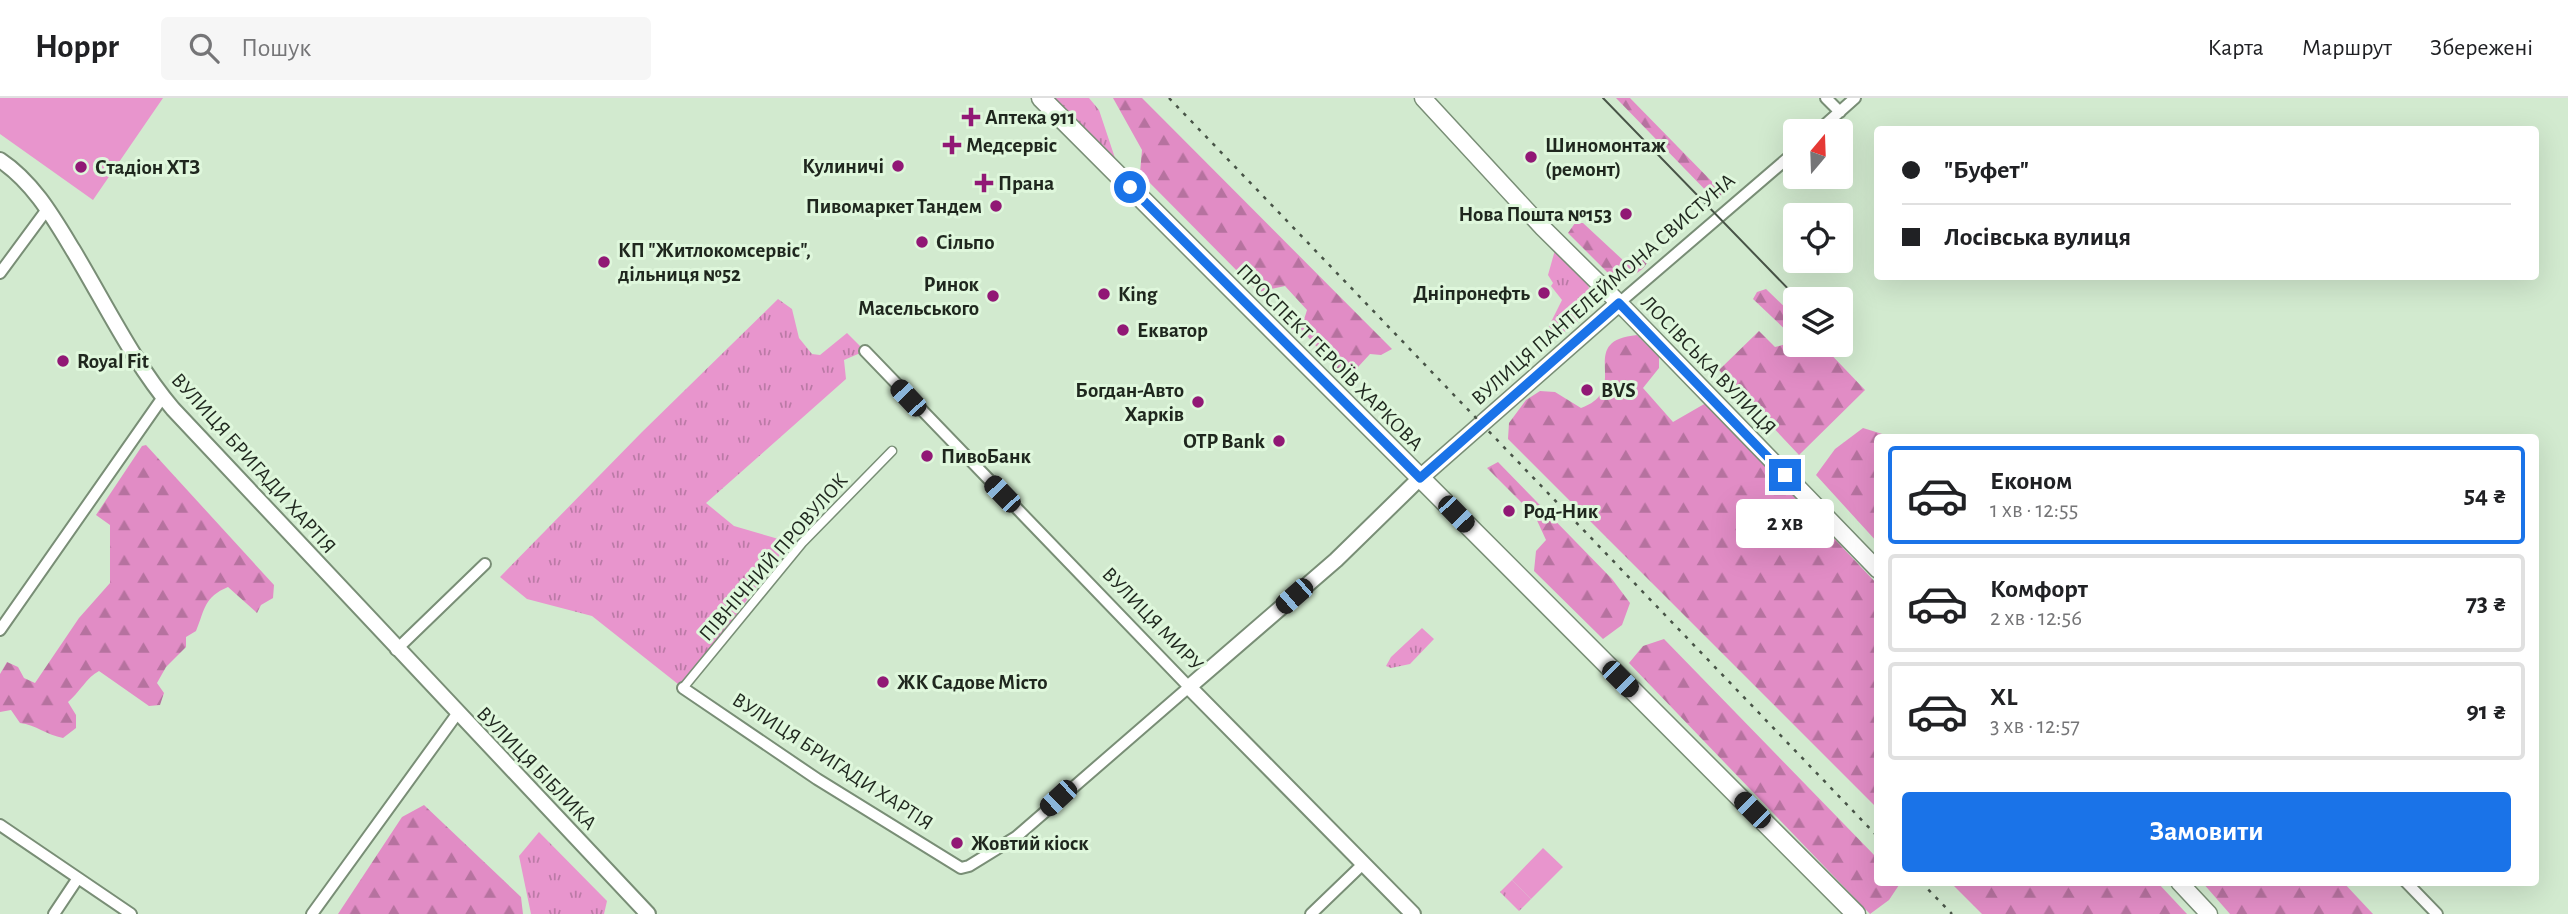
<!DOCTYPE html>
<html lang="uk">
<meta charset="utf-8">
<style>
:root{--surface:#fff;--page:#f6f6f6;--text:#202124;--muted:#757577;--line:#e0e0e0;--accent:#1a73e8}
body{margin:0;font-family:"Alegreya Sans",sans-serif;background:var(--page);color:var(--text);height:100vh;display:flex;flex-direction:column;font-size:26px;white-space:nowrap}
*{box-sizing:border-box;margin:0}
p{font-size:23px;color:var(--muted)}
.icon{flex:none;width:38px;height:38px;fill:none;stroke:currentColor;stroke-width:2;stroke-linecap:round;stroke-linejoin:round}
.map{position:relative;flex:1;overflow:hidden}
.panel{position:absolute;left:1874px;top:336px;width:665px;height:452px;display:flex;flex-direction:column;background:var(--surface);border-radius:7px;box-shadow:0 7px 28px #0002}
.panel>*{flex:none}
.guide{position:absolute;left:1874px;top:28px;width:665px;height:154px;border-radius:7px;box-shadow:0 7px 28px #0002;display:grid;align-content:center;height:154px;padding:0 28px;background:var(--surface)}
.needle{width:46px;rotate:19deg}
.tools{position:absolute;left:1783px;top:21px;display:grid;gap:14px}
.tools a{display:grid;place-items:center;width:70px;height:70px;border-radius:7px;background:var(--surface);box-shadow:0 7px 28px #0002;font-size:35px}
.end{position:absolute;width:32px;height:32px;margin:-16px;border:9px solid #1a73e8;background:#fff;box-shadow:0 0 0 4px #fff}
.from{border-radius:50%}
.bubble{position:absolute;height:49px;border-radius:7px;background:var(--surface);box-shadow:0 7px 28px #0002;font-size:23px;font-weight:700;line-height:49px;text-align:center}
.car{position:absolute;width:21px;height:42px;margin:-21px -10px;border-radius:9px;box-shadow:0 0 5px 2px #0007;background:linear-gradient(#222 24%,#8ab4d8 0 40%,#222 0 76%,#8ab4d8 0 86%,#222 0)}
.guide b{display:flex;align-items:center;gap:24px;height:66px;font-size:26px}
.guide b+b{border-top:2px solid var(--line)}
.guide i{width:18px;height:18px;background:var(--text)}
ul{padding:12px 0 0;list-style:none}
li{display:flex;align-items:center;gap:21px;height:98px;margin:0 14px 10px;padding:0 14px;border:4px solid var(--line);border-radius:7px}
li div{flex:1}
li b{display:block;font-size:26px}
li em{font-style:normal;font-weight:700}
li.active{border-color:var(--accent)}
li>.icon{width:63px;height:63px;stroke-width:1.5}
.button{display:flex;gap:14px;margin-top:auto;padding:14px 28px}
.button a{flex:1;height:80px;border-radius:7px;background:var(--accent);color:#fff;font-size:28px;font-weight:700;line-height:80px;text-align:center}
header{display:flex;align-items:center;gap:42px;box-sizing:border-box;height:98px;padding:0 35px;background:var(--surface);border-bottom:2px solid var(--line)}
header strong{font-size:33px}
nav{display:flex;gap:38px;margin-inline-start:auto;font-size:24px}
.search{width:490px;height:63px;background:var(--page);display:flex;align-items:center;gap:18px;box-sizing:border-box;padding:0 24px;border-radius:7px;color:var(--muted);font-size:26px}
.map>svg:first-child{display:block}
.grass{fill:url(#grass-tufts)}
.forest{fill:url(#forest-firs)}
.pitch{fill:#e895cd}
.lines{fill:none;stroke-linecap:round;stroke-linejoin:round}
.pedestrian-casing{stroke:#798e76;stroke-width:11}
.minor-casing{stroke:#798e76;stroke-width:14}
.tertiary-casing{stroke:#798e76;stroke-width:18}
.secondary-casing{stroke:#798e76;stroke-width:19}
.primary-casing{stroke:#798e76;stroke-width:21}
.pedestrian{stroke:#fff;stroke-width:8}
.minor{stroke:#fff;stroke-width:10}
.tertiary{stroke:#fff;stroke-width:14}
.secondary{stroke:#fff;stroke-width:16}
.primary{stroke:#fff;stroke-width:18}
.tram{stroke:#485447;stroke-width:2}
.rail{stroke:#485447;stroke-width:2.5;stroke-dasharray:3.5 7;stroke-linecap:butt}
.route{stroke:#1a73e8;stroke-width:9}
.poi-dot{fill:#911875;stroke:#dff7dc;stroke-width:2.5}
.labels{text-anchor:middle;stroke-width:6;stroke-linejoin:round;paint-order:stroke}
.poi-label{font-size:21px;font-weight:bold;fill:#1f271e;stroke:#dff7dc;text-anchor:start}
.street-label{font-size:21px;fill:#1f271e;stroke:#dff7dc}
</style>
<header>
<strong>Hoppr</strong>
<div class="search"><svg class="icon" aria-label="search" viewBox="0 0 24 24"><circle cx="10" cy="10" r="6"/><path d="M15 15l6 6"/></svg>Пошук</div>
<nav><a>Карта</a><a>Маршрут</a><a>Збережені</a></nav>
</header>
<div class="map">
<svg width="2568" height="816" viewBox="0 0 2568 816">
<defs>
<pattern id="grass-tufts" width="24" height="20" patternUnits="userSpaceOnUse" patternTransform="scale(1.75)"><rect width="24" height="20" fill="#e895cd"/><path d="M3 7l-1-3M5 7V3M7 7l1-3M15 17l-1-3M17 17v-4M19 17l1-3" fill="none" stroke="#bb7aa6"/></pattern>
<pattern id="forest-firs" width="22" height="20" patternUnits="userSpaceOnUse" patternTransform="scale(1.75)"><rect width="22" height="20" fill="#e18cc5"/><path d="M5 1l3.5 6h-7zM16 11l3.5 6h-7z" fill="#b6729f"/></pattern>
</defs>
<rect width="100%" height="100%" fill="#d2eacf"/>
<path class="grass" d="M1055,0h34l10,12 16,48z
M1555,152c21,22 51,37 26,68 -8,9 -16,16 -28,17l-4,-9 13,-26 -11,-14 2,-3 -5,-8z
M778,201l14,10 7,29 13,16 8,1 27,-22 18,18 -21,9 2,19 -140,124 28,23 55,16 -106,146 -91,-72 -65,-17 -27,-22 142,-145z
M1422,530l12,11 -24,25 -19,4 -5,-2 5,-9z
M539,734l68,69 -3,13h-73l-12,-58z
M1512,782l19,19 -12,12 -19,-19z"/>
<path class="forest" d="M1113,0h29l250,251 -11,6 -11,-1 -24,26 -45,-51 6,-19 -22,-24 -27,6 -118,-119 2,-23z
M1616,0h14l93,95 -7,8z
M1575,125h8l42,39 19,-11 6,5c-6,18 -20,21 -36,23l-46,-46z
M1766,191l29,28 1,28h26l43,45 -66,65 -80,-85 40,-39 16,16 11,-3 4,-10 -37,-35 4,-7z
M1637,237l22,22v11l-16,20 30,34 33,-19 172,182v224l-370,-370 1,-16 17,-23 14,-9 15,1 26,16c52,-18 -7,-67 56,-73z
M1863,330l29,9 -14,1v105l-62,-68 19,-26z
M146,347l128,140 -1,13 -12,7 -4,8 -29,-26c-24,10 -23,22 -32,44l-10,6v10l-20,20 -9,16 7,10 -4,12 -11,1 -50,-35c-12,6 -20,22 -31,31l8,13v13l-13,10c-16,-3 -27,-13 -43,-15l-9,-13 -11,2v-38l7,-12 11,5 6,11 11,5 44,-65 31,-35v-58l-14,-10 46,-69z
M1498,364l114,117 18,24 -8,22 -19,14 -69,-68 2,-20 10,-11 -11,-24 -48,-48z
M1664,541l214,220v23h23l-12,18 -19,14 -241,-251 14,-17z
M424,707l97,92 2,17h-185l64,-97z
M1950,784h207l30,32h-205z
M2202,784h141l30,32h-143z"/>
<path class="pitch" d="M0,0h163l-70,102 -93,-66z
M1543,750l20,19 -32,32 -19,-19z"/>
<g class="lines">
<defs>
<path id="pedestrian" d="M683,590l119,-145 90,-92"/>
<path id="minor" d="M1826,0l14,14
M1818,33l37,-33
M0,175l48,-65
M1619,205l177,-152
M0,532l163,-233
M396,552l89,-86
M683,590l134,91 144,89 8,-2 47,-29 173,-150 -324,-336
M0,727l131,89
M2406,784l31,32
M54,816l24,-36
M312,816l145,-200
M1311,816l52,-50"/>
<path id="tertiary" d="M0,62c33,22 53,57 73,90 32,53 60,112 100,159l475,505
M1413,816l-224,-227 147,-127 84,-82"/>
<path id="secondary" d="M1423,0l120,130 84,83 251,259
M1420,380l199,-175
M2179,784l30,32"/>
<path id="primary" d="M1041,0l815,816"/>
</defs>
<use href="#pedestrian" class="pedestrian-casing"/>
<use href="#minor" class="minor-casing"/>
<use href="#tertiary" class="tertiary-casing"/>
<use href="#secondary" class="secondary-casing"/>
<use href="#primary" class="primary-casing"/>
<use href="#pedestrian" class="pedestrian"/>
<use href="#minor" class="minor"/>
<use href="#tertiary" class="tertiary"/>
<use href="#secondary" class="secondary"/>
<use href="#primary" class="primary"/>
<path class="tram" d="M1603,0l195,201"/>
<path class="rail" d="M1169,0l709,739
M1921,784l31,32"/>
</g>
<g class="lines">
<path class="route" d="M1130,89l290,291 199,-175 166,172"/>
</g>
<g class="poi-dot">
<path d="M967.5 8.5h7v7h7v7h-7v7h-7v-7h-7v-7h7z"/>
<path d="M948.5 36.5h7v7h7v7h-7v7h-7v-7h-7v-7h7z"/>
<circle cx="1531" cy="59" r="7"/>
<circle cx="898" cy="68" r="7"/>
<circle cx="81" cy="69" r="7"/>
<path d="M980.5 74.5h7v7h7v7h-7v7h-7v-7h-7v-7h7z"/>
<circle cx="996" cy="108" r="7"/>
<circle cx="1626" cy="116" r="7"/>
<circle cx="922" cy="144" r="7"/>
<circle cx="604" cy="164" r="7"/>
<circle cx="1544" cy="195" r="7"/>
<circle cx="1104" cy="196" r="7"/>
<circle cx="993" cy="198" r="7"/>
<circle cx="1123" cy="232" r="7"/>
<circle cx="63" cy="263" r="7"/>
<circle cx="1587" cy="292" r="7"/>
<circle cx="1198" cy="304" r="7"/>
<circle cx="1279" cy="343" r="7"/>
<circle cx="927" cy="358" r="7"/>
<circle cx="1509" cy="413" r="7"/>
<circle cx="883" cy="584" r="7"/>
<circle cx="957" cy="745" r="7"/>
</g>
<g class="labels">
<g class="poi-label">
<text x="985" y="26">Аптека 911</text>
<text x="966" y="54">Медсервіс</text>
<text x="1545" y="54">Шиномонтаж<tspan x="1545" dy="24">(ремонт)</tspan></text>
<text x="884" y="75" text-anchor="end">Кулиничі</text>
<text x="95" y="76">Стадіон ХТЗ</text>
<text x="998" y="92">Прана</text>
<text x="982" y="115" text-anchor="end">Пивомаркет Тандем</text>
<text x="1612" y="123" text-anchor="end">Нова Пошта №153</text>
<text x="936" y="151">Сільпо</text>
<text x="618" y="159">КП "Житлокомсервіс",<tspan x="618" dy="24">дільниця №52</tspan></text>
<text x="979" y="193" text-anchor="end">Ринок<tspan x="979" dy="24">Масельського</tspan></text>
<text x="1530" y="202" text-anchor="end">Дніпронефть</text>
<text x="1118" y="203">King</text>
<text x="1137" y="239">Екватор</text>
<text x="77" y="270">Royal Fit</text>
<text x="1184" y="299" text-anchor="end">Богдан-Авто<tspan x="1184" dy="24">Харків</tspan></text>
<text x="1601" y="299">BVS</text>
<text x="1265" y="350" text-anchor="end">OTP Bank</text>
<text x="941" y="365">ПивоБанк</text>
<text x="1523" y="420">Род-Ник</text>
<text x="897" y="591">ЖК Садове Місто</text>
<text x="971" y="752">Жовтий кіоск</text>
</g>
<g class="street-label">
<text transform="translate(1603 191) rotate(-41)" y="7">ВУЛИЦЯ ПАНТЕЛЕЙМОНА СВИСТУНА</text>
<text transform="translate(1330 259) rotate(45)" y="7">ПРОСПЕКТ ГЕРОЇВ ХАРКОВА</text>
<text transform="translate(1709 267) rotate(46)" y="7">ЛОСІВСЬКА ВУЛИЦЯ</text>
<text transform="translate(254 365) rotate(48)" y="7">ВУЛИЦЯ БРИГАДИ ХАРТІЯ</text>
<text transform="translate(773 459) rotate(-49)" y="7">ПІВНІЧНИЙ ПРОВУЛОК</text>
<text transform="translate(1153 521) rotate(46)" y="7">ВУЛИЦЯ МИРУ</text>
<text transform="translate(833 663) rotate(33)" y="7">ВУЛИЦЯ БРИГАДИ ХАРТІЯ</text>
<text transform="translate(537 670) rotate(46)" y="7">ВУЛИЦЯ БІБЛИКА</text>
</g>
</g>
</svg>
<div class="tools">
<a><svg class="needle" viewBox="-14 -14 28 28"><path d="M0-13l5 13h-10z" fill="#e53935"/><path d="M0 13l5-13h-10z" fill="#757577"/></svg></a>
<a><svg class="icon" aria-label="locate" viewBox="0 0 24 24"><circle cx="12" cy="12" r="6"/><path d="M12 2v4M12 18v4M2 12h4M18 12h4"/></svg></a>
<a><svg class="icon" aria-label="layers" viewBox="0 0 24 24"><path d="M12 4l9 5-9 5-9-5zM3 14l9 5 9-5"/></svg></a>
</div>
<i class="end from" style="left:1130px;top:89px"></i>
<i class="end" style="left:1785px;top:377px"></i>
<div class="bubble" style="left:1736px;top:401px;width:98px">2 хв</div>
<i class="car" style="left:908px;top:300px;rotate:317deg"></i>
<i class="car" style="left:1002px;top:396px;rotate:316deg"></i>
<i class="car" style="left:1456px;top:416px;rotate:136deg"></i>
<i class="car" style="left:1294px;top:498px;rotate:229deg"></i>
<i class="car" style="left:1620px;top:581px;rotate:135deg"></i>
<i class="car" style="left:1058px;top:700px;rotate:227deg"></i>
<i class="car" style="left:1752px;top:712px;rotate:315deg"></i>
<div class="guide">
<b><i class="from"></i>&quot;Буфет&quot;</b>
<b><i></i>Лосівська вулиця</b>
</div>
<section class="panel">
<ul>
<li class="active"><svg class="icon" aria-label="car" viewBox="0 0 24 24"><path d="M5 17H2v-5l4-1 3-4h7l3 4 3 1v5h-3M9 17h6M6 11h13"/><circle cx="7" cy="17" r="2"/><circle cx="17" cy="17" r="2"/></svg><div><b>Економ</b><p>1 хв · 12:55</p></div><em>54 ₴</em></li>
<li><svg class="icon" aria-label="car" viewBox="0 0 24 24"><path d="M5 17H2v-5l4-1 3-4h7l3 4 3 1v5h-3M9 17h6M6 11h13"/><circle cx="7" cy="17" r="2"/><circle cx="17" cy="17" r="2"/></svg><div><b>Комфорт</b><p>2 хв · 12:56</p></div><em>73 ₴</em></li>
<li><svg class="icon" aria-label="car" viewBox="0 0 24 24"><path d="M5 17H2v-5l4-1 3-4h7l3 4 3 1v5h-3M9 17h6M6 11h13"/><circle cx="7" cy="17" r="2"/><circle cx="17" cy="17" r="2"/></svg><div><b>XL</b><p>3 хв · 12:57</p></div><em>91 ₴</em></li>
</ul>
<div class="button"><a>Замовити</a></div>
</section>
</div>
